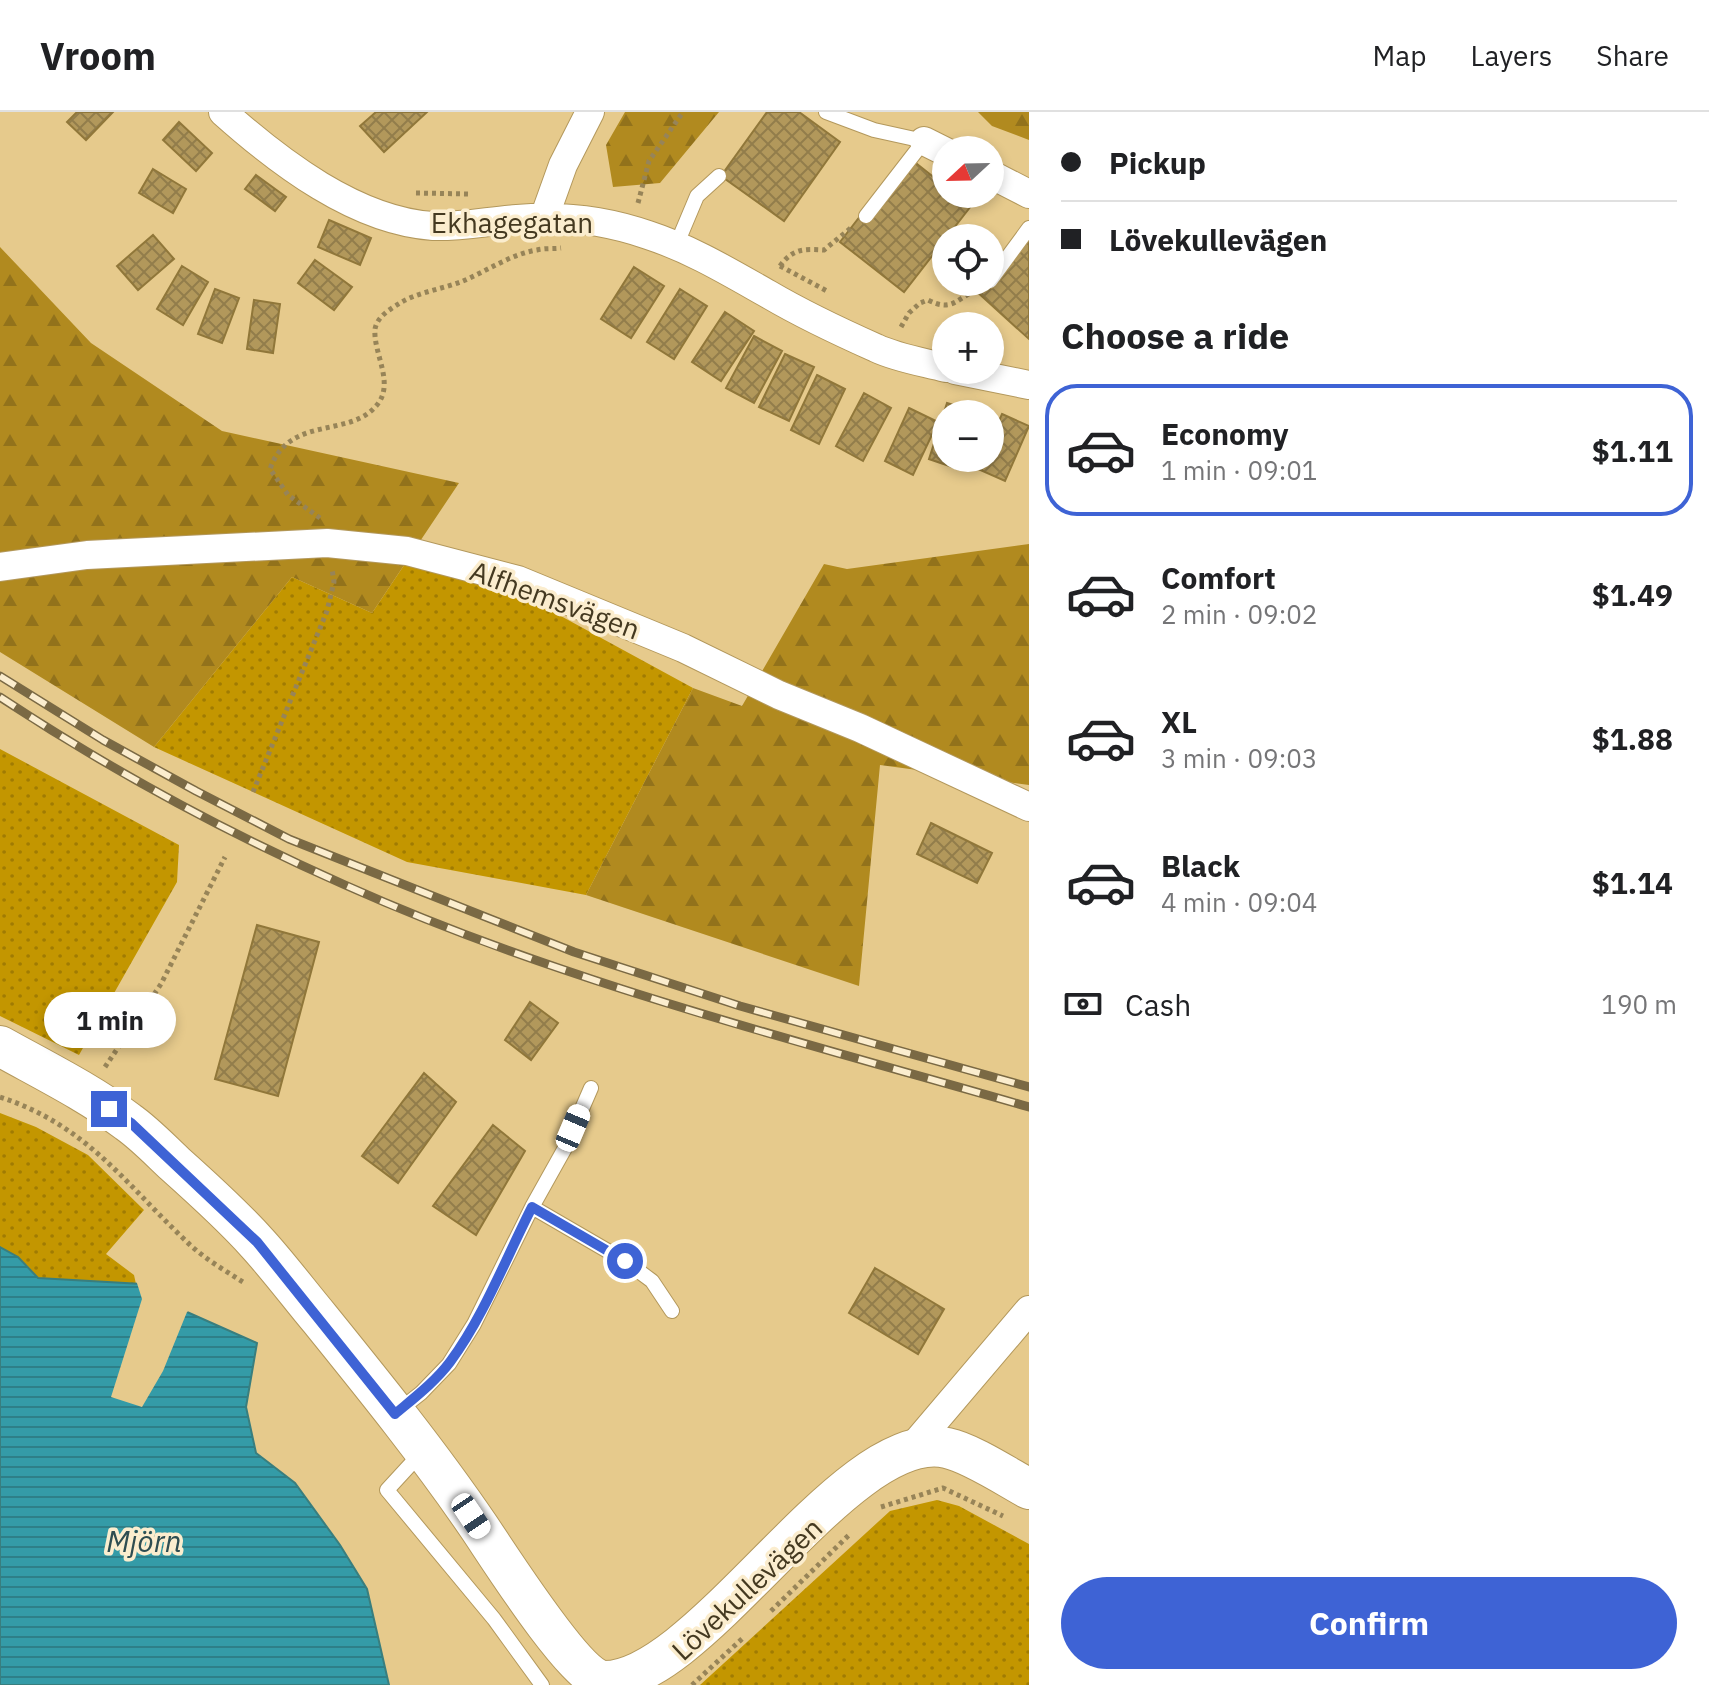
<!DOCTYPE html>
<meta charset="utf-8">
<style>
:root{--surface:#fff;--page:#f2f2f2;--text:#202124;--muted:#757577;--line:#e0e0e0;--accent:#3e63d5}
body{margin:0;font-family:"IBM Plex Sans",sans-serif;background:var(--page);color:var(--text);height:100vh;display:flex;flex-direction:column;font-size:30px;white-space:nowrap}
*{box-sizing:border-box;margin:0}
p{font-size:26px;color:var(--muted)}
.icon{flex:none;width:44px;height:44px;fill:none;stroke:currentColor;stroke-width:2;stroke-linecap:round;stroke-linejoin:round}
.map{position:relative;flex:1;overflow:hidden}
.side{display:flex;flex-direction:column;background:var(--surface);width:680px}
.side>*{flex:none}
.top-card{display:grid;align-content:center;height:176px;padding:0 32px;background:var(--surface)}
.needle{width:52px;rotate:248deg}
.fabs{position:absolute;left:932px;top:24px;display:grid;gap:16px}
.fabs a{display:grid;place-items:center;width:72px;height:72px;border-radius:50%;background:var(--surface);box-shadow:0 4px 12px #0003;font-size:40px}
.end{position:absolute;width:36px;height:36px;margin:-18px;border:10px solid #3e63d5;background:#fff;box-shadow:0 0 0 4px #fff}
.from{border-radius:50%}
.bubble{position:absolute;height:56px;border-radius:28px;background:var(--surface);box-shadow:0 4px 12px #0003;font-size:26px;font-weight:800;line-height:56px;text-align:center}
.car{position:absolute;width:24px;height:48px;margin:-24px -12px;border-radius:10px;box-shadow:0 0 6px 2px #0007;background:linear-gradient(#fff 24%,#345 0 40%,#fff 0 76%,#345 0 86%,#fff 0)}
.top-card b{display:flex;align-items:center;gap:28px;height:76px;font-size:30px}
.top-card b+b{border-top:2px solid var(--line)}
.top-card i{width:20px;height:20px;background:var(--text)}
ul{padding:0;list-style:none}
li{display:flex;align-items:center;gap:24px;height:132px;margin:0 16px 12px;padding:0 16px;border:4px solid transparent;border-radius:32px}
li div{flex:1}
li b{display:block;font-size:30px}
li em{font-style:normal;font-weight:800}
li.on{border-color:var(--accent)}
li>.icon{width:72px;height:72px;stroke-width:1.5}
h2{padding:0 32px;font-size:36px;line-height:96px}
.pay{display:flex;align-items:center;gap:20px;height:88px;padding:0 32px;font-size:30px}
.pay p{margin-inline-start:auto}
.button{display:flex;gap:16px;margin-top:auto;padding:16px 32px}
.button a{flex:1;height:92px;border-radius:48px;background:var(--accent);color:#fff;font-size:32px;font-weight:800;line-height:92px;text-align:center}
header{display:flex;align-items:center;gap:48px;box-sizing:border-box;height:112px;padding:0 40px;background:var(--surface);border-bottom:2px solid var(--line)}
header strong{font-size:38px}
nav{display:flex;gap:44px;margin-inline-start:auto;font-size:28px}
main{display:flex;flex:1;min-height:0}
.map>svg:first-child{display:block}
.grass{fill:url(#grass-dots)}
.forest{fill:url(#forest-firs)}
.water{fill:url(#water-rules);stroke:#397e7e;stroke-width:2}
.pier{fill:#e6ca8c}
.building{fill:url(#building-cross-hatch);stroke:#90773a;stroke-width:2}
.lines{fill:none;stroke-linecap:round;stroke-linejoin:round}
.lane-casing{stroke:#b3985c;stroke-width:16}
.street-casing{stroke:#b3985c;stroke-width:30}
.secondary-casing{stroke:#b3985c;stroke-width:42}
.path{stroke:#978458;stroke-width:5;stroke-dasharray:4 4;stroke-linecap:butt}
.lane{stroke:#fff;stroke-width:14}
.street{stroke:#fff;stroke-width:28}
.secondary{stroke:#fff;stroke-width:40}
.rail-casing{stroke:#7a6944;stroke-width:9}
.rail{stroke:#fbedce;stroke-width:6;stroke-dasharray:18;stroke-linecap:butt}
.route{stroke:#3e63d5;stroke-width:10}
.labels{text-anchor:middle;stroke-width:7;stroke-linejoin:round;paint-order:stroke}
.street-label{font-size:28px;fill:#443920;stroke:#fbedce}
.water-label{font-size:30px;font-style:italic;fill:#2e4d51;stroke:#fbedce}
</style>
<header>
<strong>Vroom</strong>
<nav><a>Map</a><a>Layers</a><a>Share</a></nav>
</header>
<main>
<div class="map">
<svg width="1029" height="1573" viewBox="0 0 1029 1573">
<defs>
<pattern id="grass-dots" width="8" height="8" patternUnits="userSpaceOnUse" patternTransform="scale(2)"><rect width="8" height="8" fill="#c39600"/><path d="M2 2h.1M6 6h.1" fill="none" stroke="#a07b02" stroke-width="1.8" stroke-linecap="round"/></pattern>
<pattern id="forest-firs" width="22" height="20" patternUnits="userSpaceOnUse" patternTransform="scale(2)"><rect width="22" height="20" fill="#b18a1f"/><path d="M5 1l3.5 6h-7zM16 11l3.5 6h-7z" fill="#92721b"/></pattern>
<pattern id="water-rules" width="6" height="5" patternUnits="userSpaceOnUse" patternTransform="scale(2)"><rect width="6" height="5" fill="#349ba7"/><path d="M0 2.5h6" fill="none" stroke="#2e7f88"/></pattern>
<pattern id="building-cross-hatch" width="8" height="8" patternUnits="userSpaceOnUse" patternTransform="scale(2)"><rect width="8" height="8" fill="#b2985b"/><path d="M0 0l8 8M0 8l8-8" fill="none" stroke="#927d4b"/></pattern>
</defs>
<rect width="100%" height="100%" fill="#e6ca8c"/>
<path class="grass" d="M421,428l272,148 -107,207 -179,-33 -253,-115 138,-170 80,36z
M0,637l179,96 -2,37 -98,173 -79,-39z
M0,1001l36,14 52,28 56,55 -38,44 28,21 2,9 -98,-6 -20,-21 -18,-10z
M937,1388l22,6 70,38v141h-329l190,-174z"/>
<path class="forest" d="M625,0h94l-59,71 -47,4 -7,-42z
M978,0h51v28l-37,-14z
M0,135l91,96 131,88 237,52 -87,130 -80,-36 -138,170 -154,-95z
M1029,432v241l-149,-20 -21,221 -273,-91 107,-207 49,18 82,-142 23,5z"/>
<path class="water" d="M0,1135l18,10 20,21 104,6 45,28 70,31 -11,64 10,46 39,30 45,62 27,44 22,96h-389z"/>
<path class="pier" d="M136,1168l7,1 48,28 -4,3 -24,59 -21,36 -31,-10 31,-98z"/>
<path class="building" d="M77,0h36l-27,28 -19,-18z
M376,0h51l-43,40 -24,-26z
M767,0h32l41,30 -56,79 -63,-45z
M179,10l33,31 -16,18 -33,-31z
M907,44l39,31v7h9l16,12 -67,86 -64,-50z
M153,57l33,20 -13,24 -34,-20z
M256,63l30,22 -11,14 -30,-22z
M329,108l42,18 -11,27 -42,-18z
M1029,120v107l-53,-48z
M153,123l21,24 -36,31 -21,-24z
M315,148l37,27 -18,23 -36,-27z
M182,154l26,16 -25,43 -26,-16z
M634,155l30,19 -33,52 -30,-19z
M215,177l24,9 -17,45 -24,-9z
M680,177l27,17 -33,53 -27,-17z
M254,188l26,4 -7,49 -26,-4z
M725,200l29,19 -33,50 -29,-19z
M754,224l28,15 -28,52 -28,-15z
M785,242l29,13 -25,54 -30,-14z
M817,263l28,14 -26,55 -28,-14z
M864,281l27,15 -28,53 -27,-15z
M947,291l29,9 -30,2v44h15l-3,11 -29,-10z
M909,296l29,14 -25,53 -28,-14z
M1002,302l27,12 -24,55 -27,-12 4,-11h8v-17z
M931,711l61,30 -15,30 -60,-29z
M257,813l62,17 -41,154 -63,-17z
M530,890l28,21 -27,37 -26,-20z
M424,961l32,29 -58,81 -36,-27z
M493,1013l32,26 -49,84 -43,-29z
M875,1156l69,41 -26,45 -69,-41z"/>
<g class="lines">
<defs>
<path id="lane" d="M826,0l48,18 50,11 -58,75
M676,134l21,-50 22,-20
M990,169l39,-53
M532,1095l93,54 27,20 20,30
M398,1299l23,-18 28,-29 25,-40 58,-117 33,-59 26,-60
M421,1341l-34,37 107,129 48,66"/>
<path id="street" d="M223,0c56,50 133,109 210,114 28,1 56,-5 84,-7 46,-4 88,1 131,16 43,14 81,37 120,59 34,20 72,38 108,54 21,10 47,14 70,20
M924,29l22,11
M990,62l39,20
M544,106l19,-53 27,-53
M955,258l74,15
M0,455l87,-12 240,-12 80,8 111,29 165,68 96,47 81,33 169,79
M910,1338l119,-140"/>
<path id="secondary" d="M0,934c43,24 88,46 128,76 17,12 32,28 47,42 28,25 57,51 82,79 22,24 42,51 63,76 55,68 110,136 159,208 21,31 93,145 123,154 98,4 244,-256 345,-233 24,5 60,29 82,41"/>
</defs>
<use href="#lane" class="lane-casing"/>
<use href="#street" class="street-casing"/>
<use href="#secondary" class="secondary-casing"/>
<path class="path" d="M416,81l54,1
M638,91l11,-42 34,-49
M780,154l47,25
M780,154c13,-18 24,-17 44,-16l28,-23
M901,215l8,-14 11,-10 8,-3c24,12 27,0 48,-10
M320,406l-32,-23 -18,-26c19,-54 79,-31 106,-63 20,-22 -3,-52 -1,-77 2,-12 15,-20 25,-26 18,-11 43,-14 63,-22 24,-10 48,-27 74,-31 8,-2 16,-1 24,-2
M253,680l74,-181 7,-29 -2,-13
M105,955l56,-83 64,-127
M0,985c86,28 124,85 186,144 17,17 40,30 60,43
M881,1395l62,-19 60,28
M771,1499l79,-77
M692,1573l52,-48"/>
<use href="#lane" class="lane"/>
<use href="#street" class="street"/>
<use href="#secondary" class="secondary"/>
<defs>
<path id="rail" d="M0,564l103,64 93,51 93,48 285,113 166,54 289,81
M0,585c109,72 225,135 345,188 219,98 454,156 684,222"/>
</defs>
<use href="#rail" class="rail-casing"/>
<use href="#rail" class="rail"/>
</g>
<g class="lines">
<path class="route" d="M109,997l22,14 126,119 138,172c19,-16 40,-32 55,-52 34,-46 56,-104 82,-155l93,54"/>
</g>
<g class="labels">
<g class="street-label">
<text x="512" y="121">Ekhagegatan</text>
<text transform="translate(555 488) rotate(20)" y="10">Alfhemsvägen</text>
<text transform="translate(747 1477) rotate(-43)" y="10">Lövekullevägen</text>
</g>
<g class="water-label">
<text x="144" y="1440">Mjörn</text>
</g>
</g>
</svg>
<div class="fabs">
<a><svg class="needle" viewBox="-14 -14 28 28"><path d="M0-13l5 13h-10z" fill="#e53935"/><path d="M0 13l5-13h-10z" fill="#757577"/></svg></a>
<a><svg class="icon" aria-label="locate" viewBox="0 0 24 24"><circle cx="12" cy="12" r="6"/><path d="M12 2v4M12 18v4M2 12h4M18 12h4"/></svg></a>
<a>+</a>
<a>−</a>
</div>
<i class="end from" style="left:625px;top:1149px"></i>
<i class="end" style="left:109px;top:997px"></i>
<div class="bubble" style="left:44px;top:880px;width:132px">1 min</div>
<i class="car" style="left:573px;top:1016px;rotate:23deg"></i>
<i class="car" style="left:471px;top:1404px;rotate:146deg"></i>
</div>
<section class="side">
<div class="top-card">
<b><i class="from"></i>Pickup</b>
<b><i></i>Lövekullevägen</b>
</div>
<h2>Choose a ride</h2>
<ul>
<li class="on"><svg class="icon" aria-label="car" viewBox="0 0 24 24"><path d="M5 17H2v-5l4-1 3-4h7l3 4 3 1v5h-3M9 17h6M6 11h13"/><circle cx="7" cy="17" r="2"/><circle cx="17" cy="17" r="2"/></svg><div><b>Economy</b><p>1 min · 09:01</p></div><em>$1.11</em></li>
<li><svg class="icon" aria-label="car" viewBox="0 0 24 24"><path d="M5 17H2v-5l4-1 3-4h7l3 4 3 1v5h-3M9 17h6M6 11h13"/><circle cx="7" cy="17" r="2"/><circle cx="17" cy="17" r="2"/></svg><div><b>Comfort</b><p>2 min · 09:02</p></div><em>$1.49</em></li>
<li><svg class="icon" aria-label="car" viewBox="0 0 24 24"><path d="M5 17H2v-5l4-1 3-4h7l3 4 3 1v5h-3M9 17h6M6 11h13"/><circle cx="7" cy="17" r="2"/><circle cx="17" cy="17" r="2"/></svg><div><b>XL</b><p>3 min · 09:03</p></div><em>$1.88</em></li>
<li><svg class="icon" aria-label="car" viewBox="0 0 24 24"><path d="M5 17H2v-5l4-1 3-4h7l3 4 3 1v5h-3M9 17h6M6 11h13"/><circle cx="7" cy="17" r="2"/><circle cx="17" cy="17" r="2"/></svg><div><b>Black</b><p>4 min · 09:04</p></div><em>$1.14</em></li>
</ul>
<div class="pay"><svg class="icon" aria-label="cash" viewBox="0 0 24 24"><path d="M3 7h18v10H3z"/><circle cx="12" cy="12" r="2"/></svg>Cash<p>190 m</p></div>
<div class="button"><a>Confirm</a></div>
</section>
</main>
